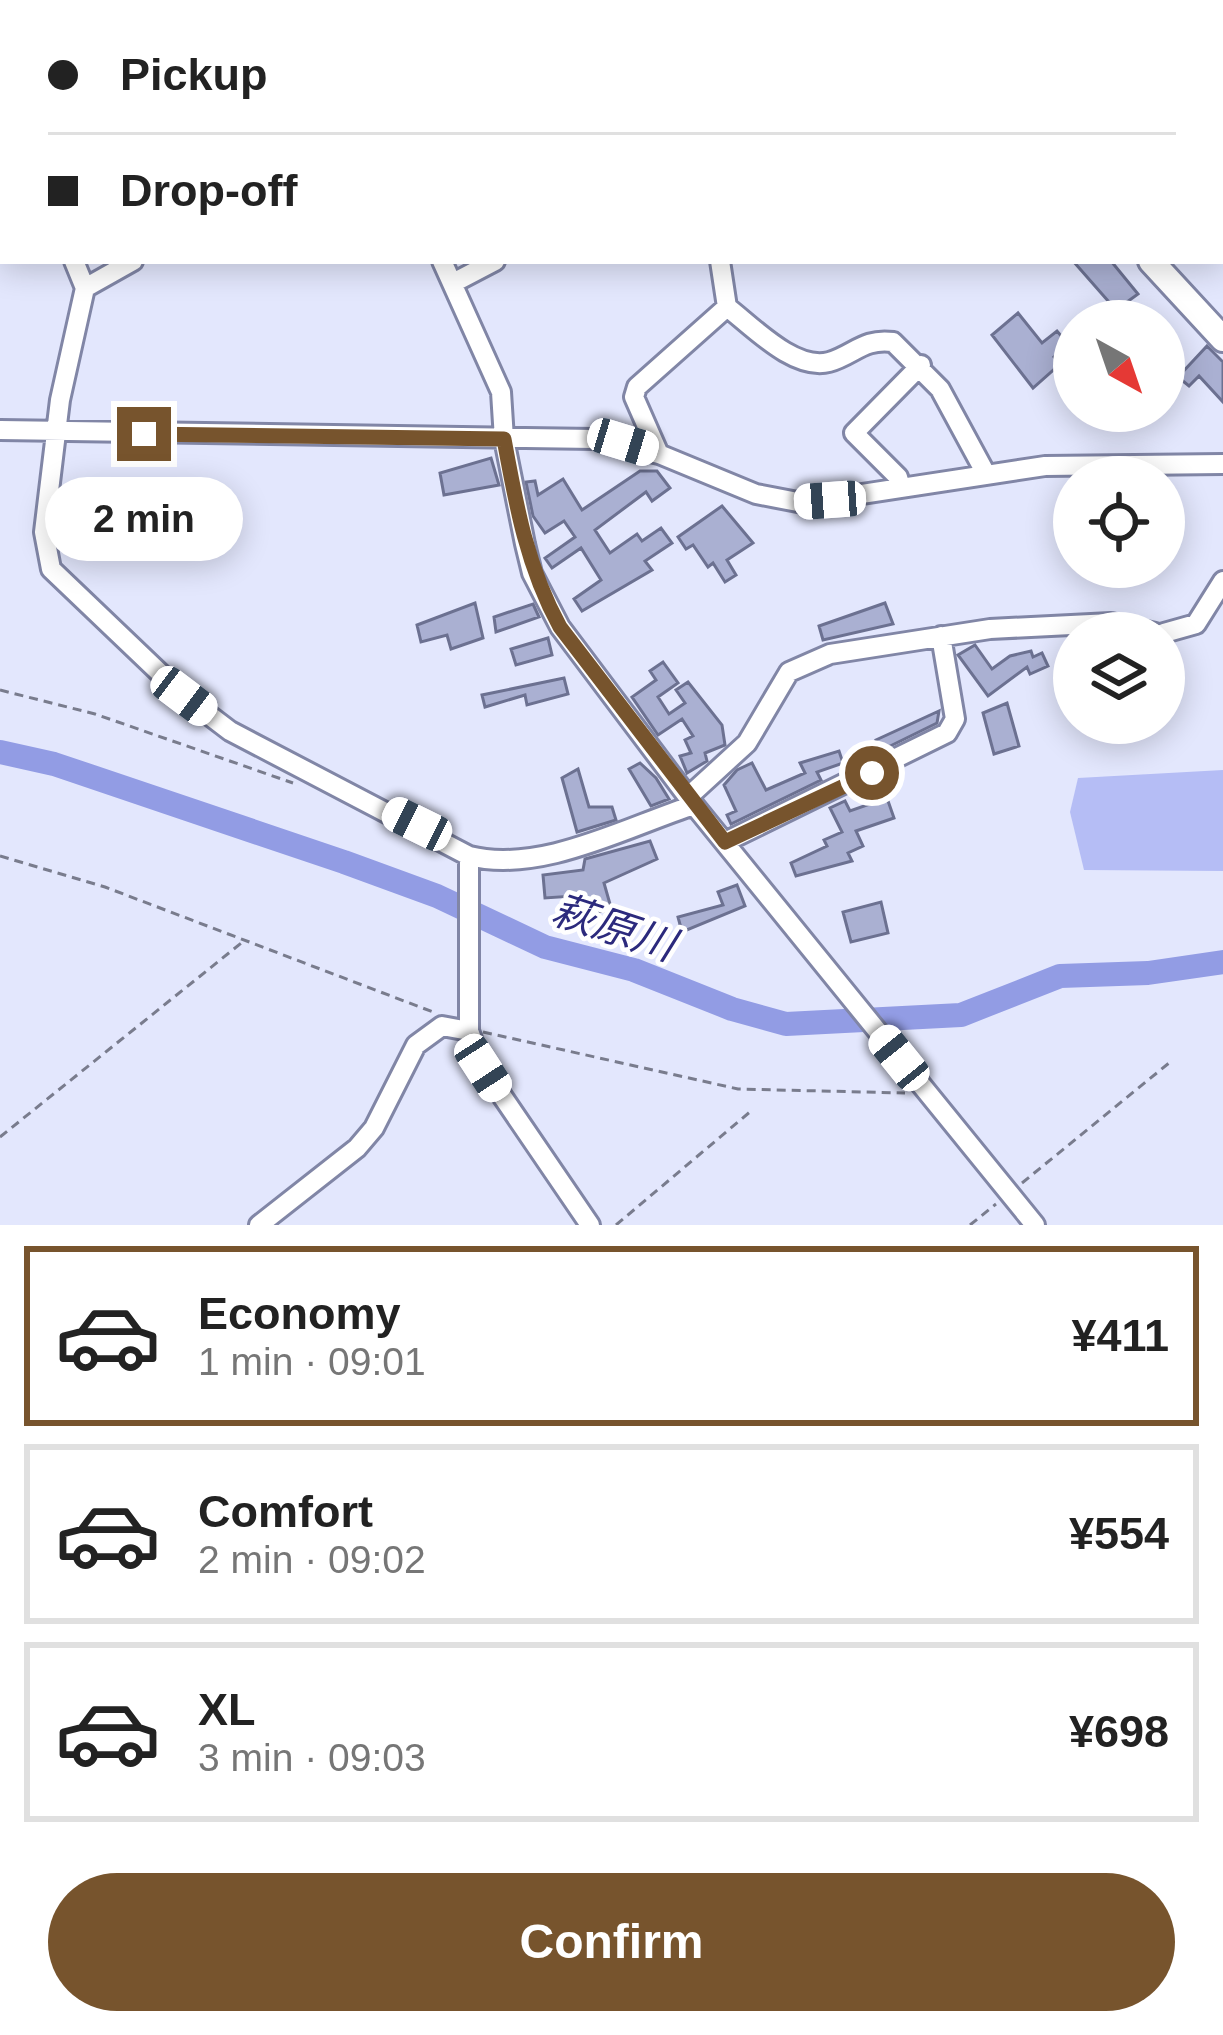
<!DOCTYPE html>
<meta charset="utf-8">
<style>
:root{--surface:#fff;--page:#f2f2f2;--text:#222;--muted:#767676;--line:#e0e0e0;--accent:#77542d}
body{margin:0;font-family:Arial,"Noto Sans JP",sans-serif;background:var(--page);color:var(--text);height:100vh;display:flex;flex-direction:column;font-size:45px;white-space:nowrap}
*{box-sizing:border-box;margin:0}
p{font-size:39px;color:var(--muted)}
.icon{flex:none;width:66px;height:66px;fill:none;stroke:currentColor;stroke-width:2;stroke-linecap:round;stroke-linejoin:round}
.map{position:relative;height:1225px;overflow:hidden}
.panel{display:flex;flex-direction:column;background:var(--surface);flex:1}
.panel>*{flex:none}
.hud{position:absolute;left:0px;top:0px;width:1224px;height:264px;box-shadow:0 6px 30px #0003;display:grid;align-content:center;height:264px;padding:0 48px;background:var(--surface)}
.needle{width:78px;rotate:140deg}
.tools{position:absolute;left:1053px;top:300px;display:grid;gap:24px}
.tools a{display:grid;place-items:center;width:132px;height:132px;border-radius:50%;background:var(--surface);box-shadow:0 6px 30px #0003;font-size:60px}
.end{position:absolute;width:54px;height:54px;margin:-27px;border:15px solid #77542d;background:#fff;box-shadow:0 0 0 6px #fff}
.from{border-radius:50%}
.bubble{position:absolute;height:84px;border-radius:42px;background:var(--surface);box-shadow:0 6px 30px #0003;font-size:39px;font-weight:800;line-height:84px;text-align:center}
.car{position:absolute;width:36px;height:72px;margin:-36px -18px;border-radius:15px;box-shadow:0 0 9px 3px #0007;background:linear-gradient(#fff 24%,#345 0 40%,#fff 0 76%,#345 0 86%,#fff 0)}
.hud b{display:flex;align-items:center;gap:42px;height:114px;font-size:45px}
.hud b+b{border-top:3px solid var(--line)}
.hud i{width:30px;height:30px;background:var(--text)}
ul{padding:21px 0 0;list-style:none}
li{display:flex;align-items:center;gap:36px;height:180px;margin:0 24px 18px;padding:0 24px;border:6px solid var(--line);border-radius:0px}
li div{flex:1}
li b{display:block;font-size:45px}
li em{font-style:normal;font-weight:800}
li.active{border-color:var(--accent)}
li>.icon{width:108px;height:108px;stroke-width:1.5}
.button{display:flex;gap:24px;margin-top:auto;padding:24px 48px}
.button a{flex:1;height:138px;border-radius:72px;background:var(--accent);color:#fff;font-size:48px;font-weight:800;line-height:138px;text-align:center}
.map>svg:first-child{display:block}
.green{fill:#b5bdf5}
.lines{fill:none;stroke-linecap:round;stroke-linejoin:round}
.river{stroke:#929ce4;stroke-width:24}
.building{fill:#aab0d2;stroke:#6c7191;stroke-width:3}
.minor-casing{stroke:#8186a6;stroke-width:24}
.major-casing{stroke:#8186a6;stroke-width:30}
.path{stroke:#797c8d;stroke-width:3;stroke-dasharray:9 6;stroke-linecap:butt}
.minor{stroke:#fff;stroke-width:18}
.major{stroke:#fff;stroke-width:24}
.route{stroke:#77542d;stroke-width:15}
.labels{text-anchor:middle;stroke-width:9;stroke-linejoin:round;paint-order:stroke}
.water-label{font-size:42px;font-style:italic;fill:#2c2a7d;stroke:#fff}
</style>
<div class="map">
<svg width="1223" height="1225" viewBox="0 0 1223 1225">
<rect width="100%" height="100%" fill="#e3e7fd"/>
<path class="green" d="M1223,770v101l-139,-1 -14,-58 8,-34z"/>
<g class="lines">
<path class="river" d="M0,752l54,12 290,98 93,34 108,51 89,23 98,39 54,15 175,-9 99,-39 88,-3 75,-11"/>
</g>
<path class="building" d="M1073,261h38l27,33 -22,16z
M1018,313l24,30 15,-12 12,14 -15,12 6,7 -27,24 -41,-53z
M1207,346l16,16v40l-24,-26 -10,10 -11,-9z
M491,458l8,27 -55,10 -4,-22z
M640,471h17l13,17 -18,13 -6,-9 -51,38 15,23 27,-19 5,7 19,-13 11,15 -27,18 7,9 -70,41 -8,-12 27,-19 -20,-32 -29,20 -7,-10 30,-21 -11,-16 -19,12 -12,-17 -7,-34 9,-1 3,14 25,-16 19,31z
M722,506l31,37 -26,17 9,15 -11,7 -12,-19 -5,4 -15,-22 -7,4 -8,-12z
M475,603l8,35 -32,11 -4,-14 -26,7 -4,-17z
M885,603l8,21 -70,16 -4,-14z
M533,604l6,13 -43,15 -2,-15z
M548,638l4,17 -36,10 -5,-16z
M975,645l17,24 18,-13 21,-5 2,6 9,-4 6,13 -18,8 -3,-7 -39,29 -30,-41z
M663,662l15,21 -20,14 11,17 16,-11 -9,-13 12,-8 34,43 3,20 -20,8 2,8 -20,12 -7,-17 11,-3 -6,-13 8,-4 -11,-17 -24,16 -26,-38 24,-17 -6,-9z
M564,678l4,16 -41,11 -2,-10 -40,12 -3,-12z
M1007,703l12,43 -25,8 -11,-41z
M939,711l-2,12 -57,28 -4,-11z
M839,751l4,12 -26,9 4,8 -90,44 -4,-9 9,-4 -12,-26 13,-15 15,-7 14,27 39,-17 -5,-10z
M640,763l16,15 13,21 -18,7 -22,-37z
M578,769l11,38h23l4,13 -39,12 -15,-54z
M887,798l7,20 -38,13 7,15 -15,7 4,8 -56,15 -5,-13 36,-17 -3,-6 18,-8 -12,-24 15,-7 5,10z
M650,841l7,18 -53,24 8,28 -21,1 -4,-10 -11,3 -3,-9 -28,2 -2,-23 40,-5 2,-11z
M737,885l8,21 -63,26 -4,-15 45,-12 -5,-13z
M881,902l7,31 -37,9 -8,-30z"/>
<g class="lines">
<defs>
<path id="minor" d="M130,0l3,3
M213,0l2,3
M435,0l3,3
M619,0l2,3
M56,3l2,-3
M238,3l4,-3
M555,3l8,-3
M1054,3l1,-3
M0,42h3
M1221,169l2,-1
M1221,231l2,3
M74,261l11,27 -25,112 -16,132 7,37 133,127 46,35 239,125c72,18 157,-29 225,-51
M442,261l59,131 3,47 21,105 7,29 28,54 134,178 341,420
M453,283l42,-22
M85,288l48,-27
M727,307c25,19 67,64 102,55 25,-7 34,-24 64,-20l47,47 46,85
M0,430l595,9 64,15 97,40 47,9 242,-37 178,-2
M659,454l-25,-57 3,-10 90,-80 -7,-46
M901,488l-3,-11 -44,-44 67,-68
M1164,633l32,-9 27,-43
M688,797l59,-54 42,-71 41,-18 160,-25 121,-6 44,10
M725,842l222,-109 8,-14 -14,-83
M469,856v175l14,37 107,157
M259,1225l98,-77 17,-20 42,-83 26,-19 27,5"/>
<path id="major" d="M924,0l2,3
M1151,261l72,78"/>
</defs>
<use href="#minor" class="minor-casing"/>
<use href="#major" class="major-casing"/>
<path class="path" d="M0,690l95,24 198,69
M0,856l105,31 328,125
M483,1032l255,57 167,4
M0,1137l245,-197
M1022,1183l147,-120
M616,1225l135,-114
M970,1225l26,-21"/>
<use href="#minor" class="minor"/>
<use href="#major" class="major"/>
</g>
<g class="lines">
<path class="route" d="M144,434l360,5c12,66 23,128 56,188l165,215 147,-69"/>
</g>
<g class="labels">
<g class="water-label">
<text transform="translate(614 927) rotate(18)" y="15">萩原川</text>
</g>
</g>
</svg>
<div class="tools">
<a><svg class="needle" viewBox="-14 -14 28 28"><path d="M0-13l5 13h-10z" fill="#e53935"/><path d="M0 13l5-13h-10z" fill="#767676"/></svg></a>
<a><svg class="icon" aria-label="locate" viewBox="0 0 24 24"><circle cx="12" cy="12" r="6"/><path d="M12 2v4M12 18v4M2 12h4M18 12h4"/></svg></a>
<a><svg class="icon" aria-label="layers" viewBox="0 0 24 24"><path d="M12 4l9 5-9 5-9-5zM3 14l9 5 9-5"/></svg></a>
</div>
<i class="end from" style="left:872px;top:773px"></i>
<i class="end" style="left:144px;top:434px"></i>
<div class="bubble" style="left:45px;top:477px;width:198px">2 min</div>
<i class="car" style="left:623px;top:442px;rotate:107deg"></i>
<i class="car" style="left:830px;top:500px;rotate:266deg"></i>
<i class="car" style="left:184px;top:696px;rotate:127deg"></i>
<i class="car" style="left:417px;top:824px;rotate:296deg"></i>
<i class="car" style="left:899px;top:1058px;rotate:321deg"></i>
<i class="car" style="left:483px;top:1068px;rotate:147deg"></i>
<div class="hud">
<b><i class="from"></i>Pickup</b>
<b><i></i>Drop-off</b>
</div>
</div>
<section class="panel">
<ul>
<li class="active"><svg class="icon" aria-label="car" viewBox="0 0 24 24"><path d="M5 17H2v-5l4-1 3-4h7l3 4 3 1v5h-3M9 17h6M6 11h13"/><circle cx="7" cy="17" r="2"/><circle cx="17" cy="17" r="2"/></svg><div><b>Economy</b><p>1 min · 09:01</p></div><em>¥411</em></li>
<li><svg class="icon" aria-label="car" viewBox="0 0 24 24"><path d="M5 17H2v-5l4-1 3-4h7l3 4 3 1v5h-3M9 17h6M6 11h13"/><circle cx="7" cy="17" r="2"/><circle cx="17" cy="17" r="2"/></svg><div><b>Comfort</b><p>2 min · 09:02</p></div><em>¥554</em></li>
<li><svg class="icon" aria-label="car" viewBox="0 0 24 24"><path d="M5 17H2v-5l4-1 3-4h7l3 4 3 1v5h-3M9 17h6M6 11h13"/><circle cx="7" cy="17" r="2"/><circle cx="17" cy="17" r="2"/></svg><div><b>XL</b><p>3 min · 09:03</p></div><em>¥698</em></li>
</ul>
<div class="button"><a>Confirm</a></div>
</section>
